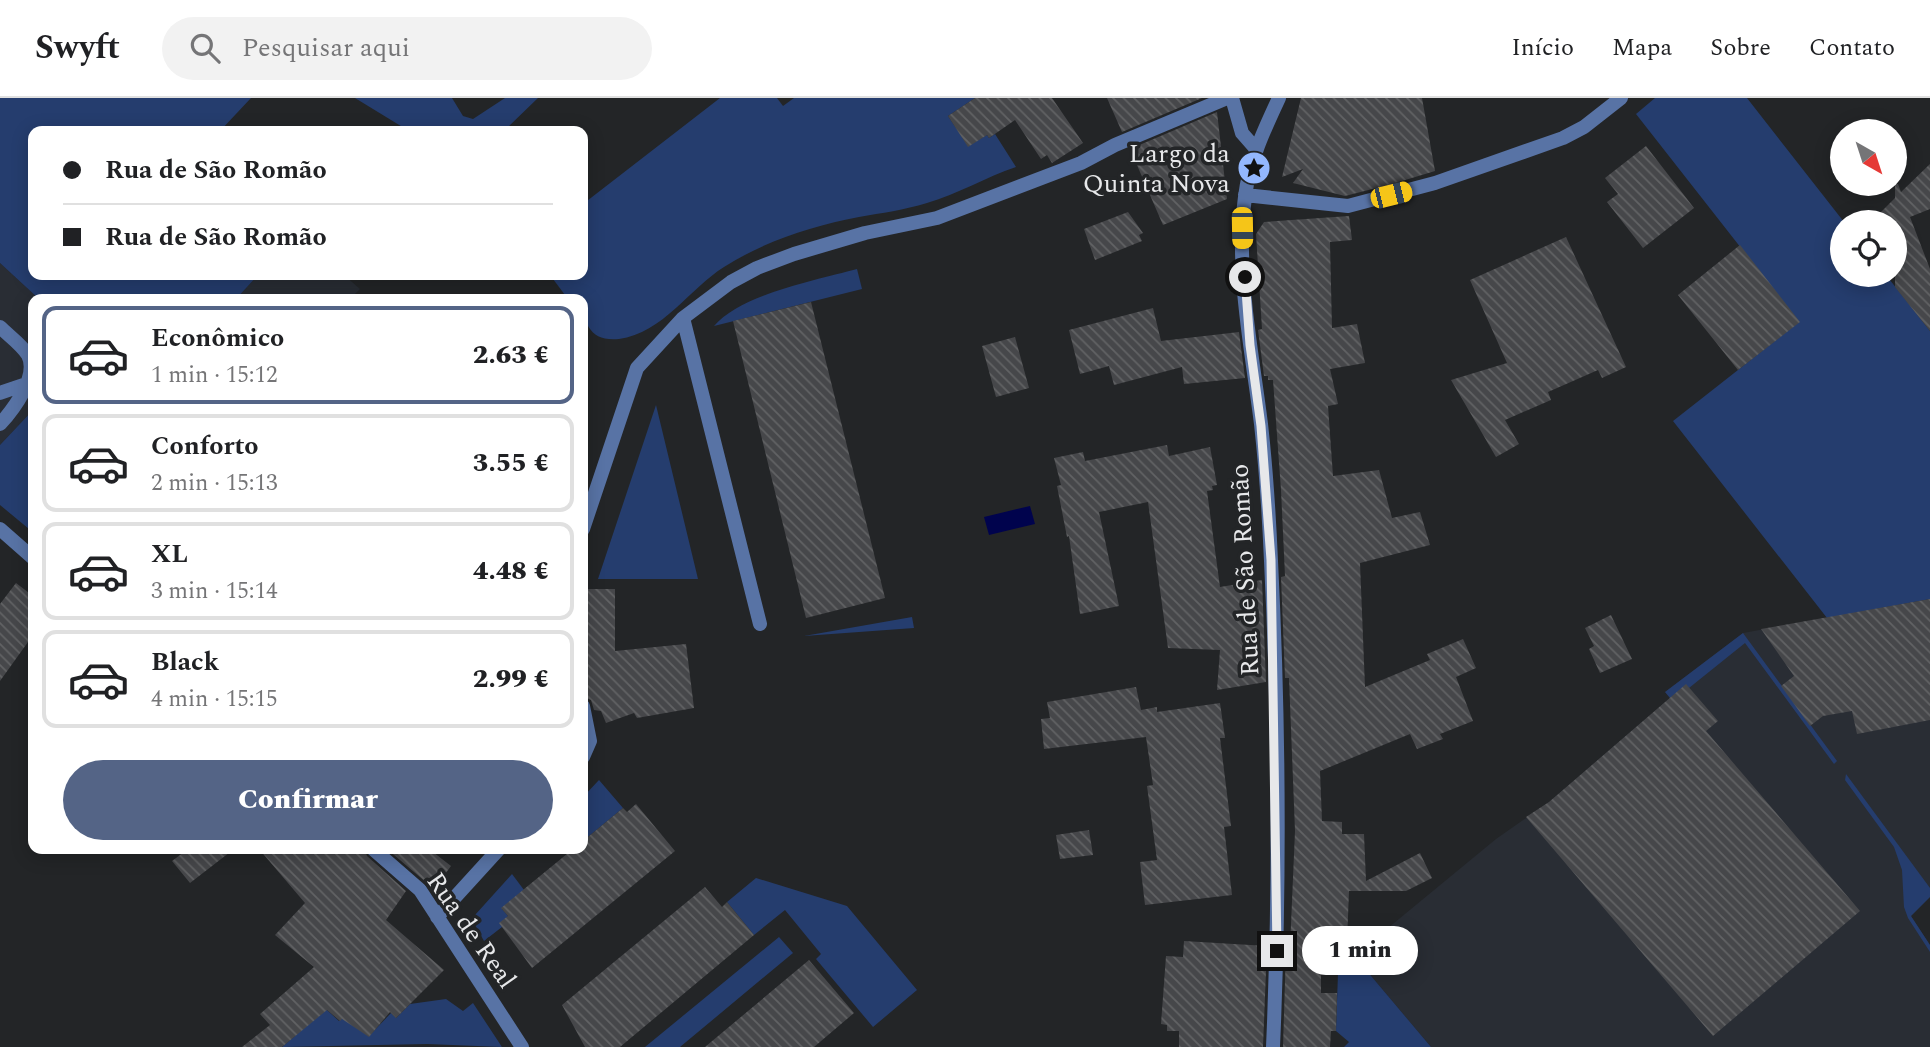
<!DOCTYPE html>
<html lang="pt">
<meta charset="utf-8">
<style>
:root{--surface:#fff;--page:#f2f2f2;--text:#202124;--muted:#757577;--line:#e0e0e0;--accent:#546486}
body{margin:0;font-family:Spectral,serif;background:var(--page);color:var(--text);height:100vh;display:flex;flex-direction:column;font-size:26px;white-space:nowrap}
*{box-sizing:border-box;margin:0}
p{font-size:23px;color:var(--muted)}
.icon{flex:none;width:38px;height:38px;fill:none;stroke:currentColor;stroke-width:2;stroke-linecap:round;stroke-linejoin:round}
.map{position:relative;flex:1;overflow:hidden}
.panel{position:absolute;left:28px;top:196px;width:560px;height:560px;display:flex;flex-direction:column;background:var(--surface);border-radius:14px;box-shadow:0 4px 18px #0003}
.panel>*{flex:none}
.guide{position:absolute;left:28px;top:28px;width:560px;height:154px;border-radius:14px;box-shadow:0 4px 18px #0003;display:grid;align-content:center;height:154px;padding:0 35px;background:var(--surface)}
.needle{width:46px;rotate:141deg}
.tools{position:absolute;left:1830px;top:21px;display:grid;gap:14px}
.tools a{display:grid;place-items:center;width:77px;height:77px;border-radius:50%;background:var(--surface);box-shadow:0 4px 18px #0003;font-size:35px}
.end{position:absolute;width:32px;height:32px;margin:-16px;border:9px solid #e7e8ea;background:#111;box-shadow:0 0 0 4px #111}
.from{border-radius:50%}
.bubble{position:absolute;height:49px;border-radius:24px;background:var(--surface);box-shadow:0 4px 18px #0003;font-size:23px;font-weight:800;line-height:49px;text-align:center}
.car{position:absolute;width:21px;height:42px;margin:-21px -10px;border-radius:9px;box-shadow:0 0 5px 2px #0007;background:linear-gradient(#f5c518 24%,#345 0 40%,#f5c518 0 76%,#345 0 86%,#f5c518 0)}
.guide b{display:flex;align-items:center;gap:24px;height:66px;font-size:26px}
.guide b+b{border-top:2px solid var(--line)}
.guide i{width:18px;height:18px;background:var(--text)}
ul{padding:12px 0 0;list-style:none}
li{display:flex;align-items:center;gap:21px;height:98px;margin:0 14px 10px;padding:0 21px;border:4px solid var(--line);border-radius:14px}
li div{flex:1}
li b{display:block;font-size:26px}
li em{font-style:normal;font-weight:800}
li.current{border-color:var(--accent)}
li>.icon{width:63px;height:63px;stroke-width:1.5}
.cta{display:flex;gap:14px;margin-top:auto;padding:14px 35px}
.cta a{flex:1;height:80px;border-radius:42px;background:var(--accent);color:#fff;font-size:28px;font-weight:800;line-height:80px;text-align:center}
header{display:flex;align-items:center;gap:42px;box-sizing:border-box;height:98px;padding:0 35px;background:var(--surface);border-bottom:2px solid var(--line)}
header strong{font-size:33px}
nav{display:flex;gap:38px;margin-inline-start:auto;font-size:24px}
.search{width:490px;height:63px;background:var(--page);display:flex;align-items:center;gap:18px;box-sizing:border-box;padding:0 24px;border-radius:38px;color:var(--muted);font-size:26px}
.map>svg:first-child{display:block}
.built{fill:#292d34}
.green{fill:#253d6e}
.water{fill:#00034d}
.building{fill:url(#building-back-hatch)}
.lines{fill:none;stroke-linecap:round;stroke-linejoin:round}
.lane{stroke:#5873a5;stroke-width:14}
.street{stroke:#5873a5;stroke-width:14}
.route{stroke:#e7e8ea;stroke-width:9}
.labels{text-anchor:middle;stroke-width:7;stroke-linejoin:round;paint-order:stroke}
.poi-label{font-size:26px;fill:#e7e8ea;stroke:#232527;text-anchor:end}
.street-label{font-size:26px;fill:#e7e8ea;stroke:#232527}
</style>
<header>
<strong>Swyft</strong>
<div class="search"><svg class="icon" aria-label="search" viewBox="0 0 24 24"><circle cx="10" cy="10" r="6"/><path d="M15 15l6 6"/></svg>Pesquisar aqui</div>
<nav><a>Início</a><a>Mapa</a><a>Sobre</a><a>Contato</a></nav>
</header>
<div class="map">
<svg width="1930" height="949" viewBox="0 0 1930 949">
<defs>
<pattern id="building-back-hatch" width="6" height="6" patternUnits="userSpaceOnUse" patternTransform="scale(1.75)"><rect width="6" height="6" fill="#46474a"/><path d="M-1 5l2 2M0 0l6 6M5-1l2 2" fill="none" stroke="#616264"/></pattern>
</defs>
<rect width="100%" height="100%" fill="#232527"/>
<path class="built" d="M0,165l39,36h-6v111l-33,35z
M258,177h86l16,14 -10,10h-114z
M1930,501v298l-19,19 19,29v102h-499l-75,-89 -2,-2 142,-117 53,-37 121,-104 -5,-6 78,-59z"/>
<path class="green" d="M0,0h251l-31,33h-187v144h225l-22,24h-197l-39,-36z
M355,0h97l11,18 10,3 32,-21h33l-34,33h-95z
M720,0h57l6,8 11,-8h181l-27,18 20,30 19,-11 2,3 6,-4 21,33c-30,10 -58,27 -89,36 -23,7 -45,10 -68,14 -47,9 -94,24 -135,50 -35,22 -61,66 -105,72 -29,3 -36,-16 -36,-40h-15l-18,-24h33v-71z
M1655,0h92l97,124 -1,53h43l44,56v268l-103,19 -154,-197 126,-99 -163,-208z
M857,171l5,20 -148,37c27,-32 103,-46 143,-57z
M656,307l42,174h-100z
M33,312v114l-4,5 -29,-24v-60z
M912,519l2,11 -110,8z
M1743,535l94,128 -3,3 -89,-121 -56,45 -3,-3 -16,13 -5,-6z
M1846,676l84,114v9l-19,19 19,29v7l-22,-34 -4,-11 -2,-37 -8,-23 -49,-67z
M599,682l24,28 -40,33v-44z
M512,776l12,16 -22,19 6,7 -6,11 -18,14 -9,-16v-10z
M756,780l91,28 70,84 -44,37 -57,-68 5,-5 -36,-44 -31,25 -27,-33z
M779,839l14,16 -113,94h-35z
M1356,860l75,89h-87l5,-5 -13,-11 2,-58z
M307,894l32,29 7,-6 23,21 22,-23 5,5 14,-14 36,-5 17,12 10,-8 29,44 -75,-3 -145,3 13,-11z"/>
<path class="water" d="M1030,408l5,18 -46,11 -5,-18z"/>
<path class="building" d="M975,0h77l31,45 -31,20 -5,-8 -6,4 -26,-39 -26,18 -2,-3 -19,12 -20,-31z
M1107,0h95l-80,34z
M1301,0h121l13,73 -43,13 -47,12 -52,-13 10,-14 -21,8z
M1217,14l10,87 -64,26 -33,-76z
M1646,48l48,62 -51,40 -36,-46 11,-8 -13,-16z
M1930,66v45l-20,8 20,52v62l-35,-44v-65h-24l24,-24v-14h3l3,8z
M1128,114l15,21 -4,2 3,6 -47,19 -11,-31z
M1349,118l3,24 -22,2 2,86 25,-4 8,39 -35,6 8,35 -10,2 5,70 46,-6 13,48 28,-6 10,33 -70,18 5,124 65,-27 -3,-6 36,-15 13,29 -20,9 17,44 -33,13 3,5 -26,10 -7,-15 -90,37 2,50 20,1v12h22l2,47 54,-28 12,25 -26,13h-57l-2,51 -26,5v46h16l-1,38h-5l-1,16h-47l3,-99h4l5,-117 -6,-153h-4l-4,-101 4,-1 -4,-86 -8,-110h-5v-4h-4l-6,-46 4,-1 -6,-95 8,-12z
M1566,139l60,130 -24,11 -4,-8 -50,22 3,8 -46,20 14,24 -23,13 -45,-77 56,-17 -37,-83z
M1740,147l60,77 -62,48 -60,-75z
M811,204l74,296 -79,20 -73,-297z
M1153,210l8,33 78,-9 6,46 -61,6 -2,-17 -68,18 -5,-19 -29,8 -11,-44z
M1015,239l14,51 -33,9 -14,-51z
M1167,347l2,11 41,-9 7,38 -5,1 1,4 -6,1 13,96 42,-7 4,102 -49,8 3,-40 -52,-2 -20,-146 -49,10 20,94 -39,8 -11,-78 -2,1 -10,-51 4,-1 -7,-27 29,-6 2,9z
M16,485l17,13v39l-33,46v-77z
M583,491h32v62l71,-7 8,64 -57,10 -3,-5 -28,10 -5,-12 -7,-1 -3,-10 -8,-3z
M1930,501v121l-73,14 -5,-23 -29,5 -13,10 -29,-40 13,-10 -33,-47z
M1611,517l21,44 -32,14 -11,-24 5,-3 -9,-18z
M1686,586l32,37 -12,10 154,180 -147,125 -187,-219 23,-15z
M1136,589l5,23 16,-3v5l63,-9 5,35h-5l11,88 -7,1 8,68 -87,10 -5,-43 17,-2 -10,-74 6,-1 -7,-48 -102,12 -3,-30 9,-1 -3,-16z
M636,706l39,47 -143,117 -33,-45 9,-7 -7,-8 72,-59h10v-8l40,-33 4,4z
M1089,732l4,25 -33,4 -4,-24z
M188,751h46l-44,34 -18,-22z
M259,751h105l3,7 39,35 -20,29 58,50 -48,48 -6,-6 -21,25 -27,-18 -2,2 -13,-11 -45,37h-40l28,-22 -10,-11 54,-47 -39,-32 30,-32z
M387,751h49l-3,3 18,14 -17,23z
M705,789l17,20 5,-5 27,33 -134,112h-35l-23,-42z
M1184,843l83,5 -4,101h-84v-16h-12v-6l-6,-1 5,-68 17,1z
M809,862l45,53 -40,34h-109z"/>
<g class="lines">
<path class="lane" d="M0,229c9,9 21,17 28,28 11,21 -15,55 -28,69
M0,295l26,-9"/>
<path class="street" d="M1232,0l10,35 14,16
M1245,97l103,11 87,-23 128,-45 21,-11 37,-29
M683,220l77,306
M0,431l33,29
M583,431l54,-161 46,-50 48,-36 26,-14 37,-14 71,-21 72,-15 144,-55 34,-18 112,-47
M583,608l7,35 -7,16
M373,751l47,41 102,157
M437,819l62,-68
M1273,949c7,-162 6,-325 -2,-486 -2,-46 -5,-92 -10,-137 -9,-73 -26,-153 -16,-227 4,-35 19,-67 34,-99"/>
</g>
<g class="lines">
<path class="route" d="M1245,179l5,68 11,81 10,134 6,391"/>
</g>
<defs>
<symbol id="sight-disc" viewBox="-11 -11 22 22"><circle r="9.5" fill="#93b7fd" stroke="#232527"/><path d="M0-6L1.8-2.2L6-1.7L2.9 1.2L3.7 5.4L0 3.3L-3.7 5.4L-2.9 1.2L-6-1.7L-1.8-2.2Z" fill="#111"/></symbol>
</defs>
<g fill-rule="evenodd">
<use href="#sight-disc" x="1235" y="51" width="38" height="38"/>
</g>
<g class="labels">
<g class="poi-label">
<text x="1230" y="64">Largo da<tspan x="1230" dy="30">Quinta Nova</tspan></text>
</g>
<g class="street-label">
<text transform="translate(1244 472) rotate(-93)" y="9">Rua de São Romão</text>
<text transform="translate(472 832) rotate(55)" y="9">Rua de Real</text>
</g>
</g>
</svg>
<div class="tools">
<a><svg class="needle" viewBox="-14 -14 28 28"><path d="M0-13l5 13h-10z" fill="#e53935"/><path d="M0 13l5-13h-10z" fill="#757577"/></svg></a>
<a><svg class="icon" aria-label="locate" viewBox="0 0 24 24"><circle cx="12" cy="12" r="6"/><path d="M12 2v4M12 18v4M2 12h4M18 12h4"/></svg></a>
</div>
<i class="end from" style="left:1245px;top:179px"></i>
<i class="end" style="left:1277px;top:853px"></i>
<div class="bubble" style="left:1302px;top:828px;width:116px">1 min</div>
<i class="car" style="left:1391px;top:97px;rotate:76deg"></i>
<i class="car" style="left:1242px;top:130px;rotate:179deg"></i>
<div class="guide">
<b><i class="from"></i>Rua de São Romão</b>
<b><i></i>Rua de São Romão</b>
</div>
<section class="panel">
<ul>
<li class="current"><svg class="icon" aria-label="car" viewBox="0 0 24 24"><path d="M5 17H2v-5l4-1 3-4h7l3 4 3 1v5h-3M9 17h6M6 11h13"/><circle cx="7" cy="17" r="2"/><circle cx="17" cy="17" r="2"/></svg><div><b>Econômico</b><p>1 min · 15:12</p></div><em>2.63 €</em></li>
<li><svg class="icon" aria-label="car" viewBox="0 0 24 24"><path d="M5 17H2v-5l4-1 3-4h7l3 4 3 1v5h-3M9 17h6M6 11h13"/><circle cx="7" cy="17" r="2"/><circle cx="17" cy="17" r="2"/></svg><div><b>Conforto</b><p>2 min · 15:13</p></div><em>3.55 €</em></li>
<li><svg class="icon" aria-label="car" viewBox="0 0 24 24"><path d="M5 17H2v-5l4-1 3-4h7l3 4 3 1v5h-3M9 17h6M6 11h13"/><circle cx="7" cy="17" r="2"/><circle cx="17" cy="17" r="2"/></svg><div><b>XL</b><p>3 min · 15:14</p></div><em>4.48 €</em></li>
<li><svg class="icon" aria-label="car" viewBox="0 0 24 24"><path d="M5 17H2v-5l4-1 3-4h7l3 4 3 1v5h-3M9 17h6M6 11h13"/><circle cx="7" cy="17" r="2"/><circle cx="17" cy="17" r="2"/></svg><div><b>Black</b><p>4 min · 15:15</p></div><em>2.99 €</em></li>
</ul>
<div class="cta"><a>Confirmar</a></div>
</section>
</div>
